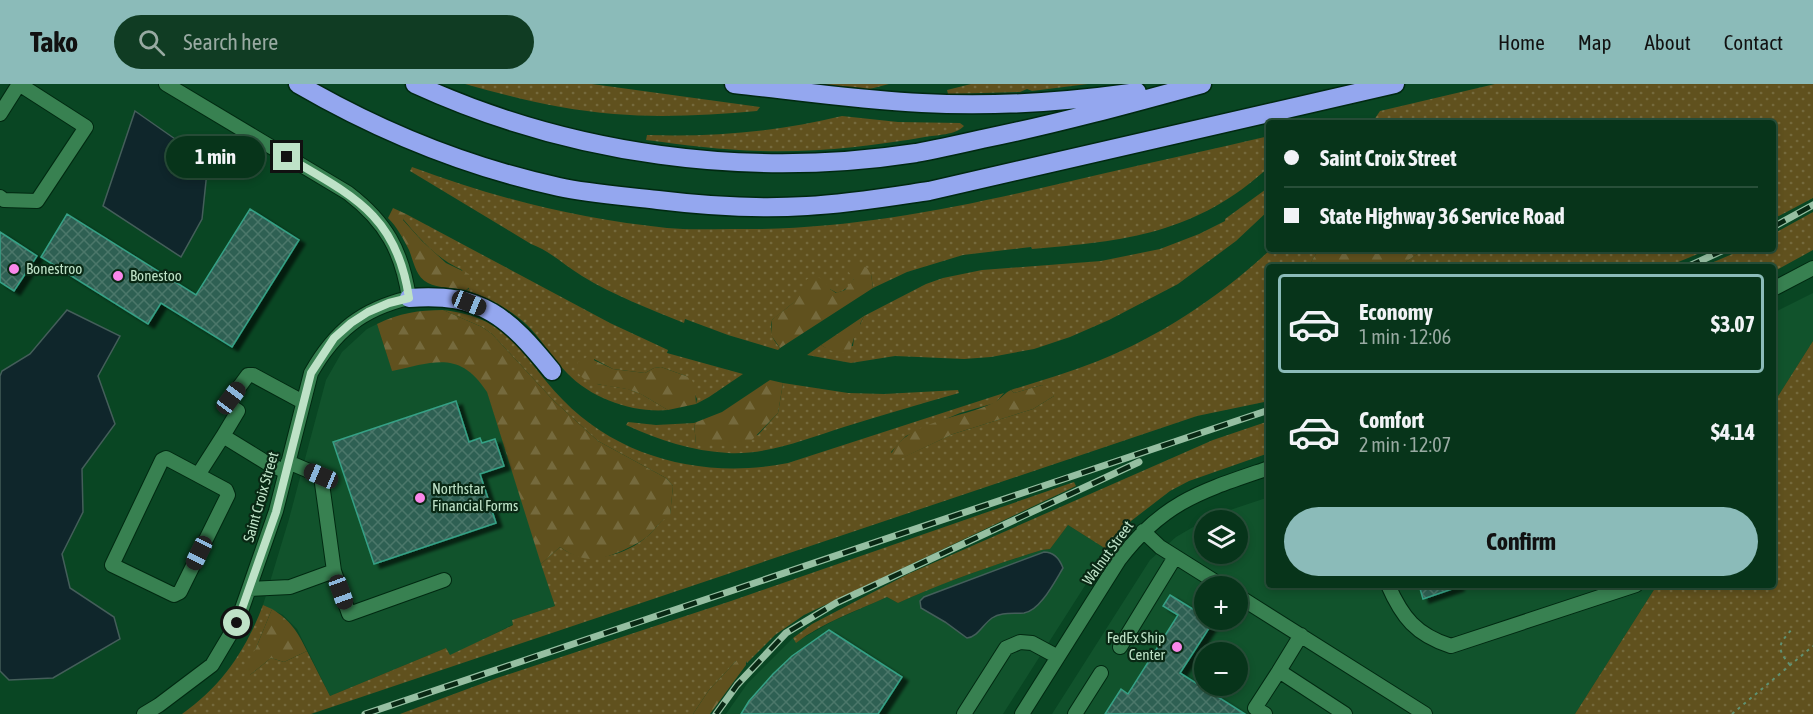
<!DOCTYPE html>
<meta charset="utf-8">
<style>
:root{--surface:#07341a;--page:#103c23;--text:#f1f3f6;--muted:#98aaa2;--line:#284f39;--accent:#8bbbb9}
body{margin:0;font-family:"Asap Condensed",sans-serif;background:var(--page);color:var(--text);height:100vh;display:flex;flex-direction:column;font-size:22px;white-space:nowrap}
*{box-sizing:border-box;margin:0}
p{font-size:20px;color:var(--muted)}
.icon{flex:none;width:33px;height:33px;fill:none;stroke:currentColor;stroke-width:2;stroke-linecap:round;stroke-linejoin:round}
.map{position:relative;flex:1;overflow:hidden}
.sheet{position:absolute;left:1266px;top:180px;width:510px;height:324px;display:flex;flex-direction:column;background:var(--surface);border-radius:6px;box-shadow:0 3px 9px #0003,0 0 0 2px var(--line)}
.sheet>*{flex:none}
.hud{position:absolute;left:1266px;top:36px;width:510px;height:132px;border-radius:6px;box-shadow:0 3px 9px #0003,0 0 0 2px var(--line);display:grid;align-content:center;height:132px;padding:0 18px;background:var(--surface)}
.controls{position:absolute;left:1194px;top:426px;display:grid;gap:12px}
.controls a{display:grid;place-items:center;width:54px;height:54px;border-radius:50%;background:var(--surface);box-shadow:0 3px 9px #0003,0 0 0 2px var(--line);font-size:30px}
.end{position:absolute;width:27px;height:27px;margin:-14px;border:8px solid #bee2c7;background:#111;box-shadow:0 0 0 3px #111}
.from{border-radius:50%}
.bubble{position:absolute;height:42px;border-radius:21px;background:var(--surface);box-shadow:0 3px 9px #0003,0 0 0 2px var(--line);font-size:20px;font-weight:700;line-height:42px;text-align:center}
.car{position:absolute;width:18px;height:36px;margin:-18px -9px;border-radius:8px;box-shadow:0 0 4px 2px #0007;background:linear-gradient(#222 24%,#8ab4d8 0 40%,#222 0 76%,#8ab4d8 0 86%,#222 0)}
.hud b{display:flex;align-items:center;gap:21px;height:57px;font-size:22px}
.hud b+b{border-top:2px solid var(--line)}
.hud i{width:15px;height:15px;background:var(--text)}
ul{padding:10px 0 0;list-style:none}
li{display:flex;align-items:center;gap:18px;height:99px;margin:0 12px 9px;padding:0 6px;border:3px solid transparent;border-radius:6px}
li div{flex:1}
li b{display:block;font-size:22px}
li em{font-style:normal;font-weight:700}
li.current{border-color:var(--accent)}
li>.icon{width:54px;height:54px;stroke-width:1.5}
.cta{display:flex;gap:12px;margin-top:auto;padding:12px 18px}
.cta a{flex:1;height:69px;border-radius:36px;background:var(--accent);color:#111;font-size:24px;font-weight:700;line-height:69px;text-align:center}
header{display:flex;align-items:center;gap:36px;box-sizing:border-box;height:84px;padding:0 30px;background:var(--accent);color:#111}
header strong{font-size:28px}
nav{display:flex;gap:33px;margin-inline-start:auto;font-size:21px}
.search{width:420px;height:54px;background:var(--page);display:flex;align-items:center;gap:15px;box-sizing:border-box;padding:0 21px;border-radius:33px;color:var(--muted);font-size:22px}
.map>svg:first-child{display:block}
.built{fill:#11532c;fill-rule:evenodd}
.grass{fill:url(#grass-dots)}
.forest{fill:url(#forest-firs)}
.water{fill:#0f262b;stroke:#445e5a;stroke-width:1.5}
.building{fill:url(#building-cross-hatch);stroke:#36a186;stroke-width:1.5;filter:url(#shadow)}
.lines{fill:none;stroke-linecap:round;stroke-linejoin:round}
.minor-casing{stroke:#012911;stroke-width:16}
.highway-casing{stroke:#012911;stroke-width:21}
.path{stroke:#609172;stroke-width:2;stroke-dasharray:3 4.5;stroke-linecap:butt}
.minor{stroke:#388151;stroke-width:14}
.highway{stroke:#94a7ef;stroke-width:18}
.rail-casing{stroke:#96bfa2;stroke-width:7}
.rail{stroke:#092814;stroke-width:4.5;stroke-dasharray:14;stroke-linecap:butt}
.route{stroke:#bee2c7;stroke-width:8}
.poi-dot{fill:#f987e9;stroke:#092814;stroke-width:2}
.labels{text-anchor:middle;stroke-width:4.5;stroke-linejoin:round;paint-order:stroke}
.poi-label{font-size:15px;fill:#bee2c7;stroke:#092814;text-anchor:start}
.street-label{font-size:15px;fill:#bee2c7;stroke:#092814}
</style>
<header>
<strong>Tako</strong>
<div class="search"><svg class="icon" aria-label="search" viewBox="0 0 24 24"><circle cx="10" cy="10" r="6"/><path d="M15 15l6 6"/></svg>Search here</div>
<nav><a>Home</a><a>Map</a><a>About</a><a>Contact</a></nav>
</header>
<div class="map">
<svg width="1813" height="630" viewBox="0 0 1813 630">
<defs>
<pattern id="grass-dots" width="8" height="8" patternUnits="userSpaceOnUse" patternTransform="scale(1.5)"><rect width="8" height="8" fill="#60511e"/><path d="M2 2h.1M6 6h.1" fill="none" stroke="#756a3d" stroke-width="1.8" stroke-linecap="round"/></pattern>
<pattern id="forest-firs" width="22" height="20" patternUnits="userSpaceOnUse" patternTransform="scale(1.5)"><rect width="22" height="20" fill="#60511e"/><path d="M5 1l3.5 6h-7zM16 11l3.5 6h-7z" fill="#756a3d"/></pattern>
<pattern id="building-cross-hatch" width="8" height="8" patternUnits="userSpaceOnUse" patternTransform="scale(1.5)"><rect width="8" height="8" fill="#2f6153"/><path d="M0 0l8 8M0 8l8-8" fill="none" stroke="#4b776a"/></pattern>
<filter id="shadow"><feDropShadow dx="6" dy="4" stdDeviation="1.5" flood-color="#0009"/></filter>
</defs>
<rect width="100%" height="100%" fill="#094623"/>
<path class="built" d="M1813,209v48l-40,63v-91z
M377,240l15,46 39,-8 11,-1 16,3 19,12 10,15 68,215 -43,14 2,4 -64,32 -4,-8 -116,48 -33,-67 -14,-14 -20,-10 26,-86 37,-139 16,-28 25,-23z
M1269,413v88h388l-82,129h-523l98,-154 26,-23 36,-21zM1204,436h34v34h-34zM1204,502h34v34h-34zM1204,568h34v34h-34z
M1068,441l38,24 3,-1 -106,166h-277l21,-30 46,-46 3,4 37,-21 54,-24 11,6 39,-17 55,-20 50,-16 8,-1z"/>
<path class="grass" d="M465,0h127l168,23 -3,4c-47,4 -95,7 -143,3 -51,-4 -100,-16 -149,-30z
M815,0h74l-23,6z
M971,0h117l-56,7 -5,-2 -7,3 -72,2 -1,-4z
M1495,0h318v114l-40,21v-96h-401l8,-12z
M842,32l56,6 62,1 4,3c-8,9 -28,9 -39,11 -52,9 -112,16 -165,14 -38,-1 -76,-6 -114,-11l1,-5c66,2 130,-3 195,-19z
M1269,52v31c-73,67 -144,74 -237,82l-1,-2 -68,8 -56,17 -34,16 -2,-14 -18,1 1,4c-4,8 -9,11 -17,14l-7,-4 -27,2 -5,8 -26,21c-3,12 0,19 8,28l-2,2 -50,-15 -43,-16 -1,4c-34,-14 -71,-28 -102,-47 -18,-11 -32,-25 -51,-32l-121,-73 2,-4c83,31 167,52 255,61 21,2 42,1 64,1 127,2 243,-25 366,-54 59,-14 114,-25 172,-39z
M1269,103v23l-33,31 -58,43 -69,36 -39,17 -36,12 -43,8 -27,2 -69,-3 -44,7 -44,-8 14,-10 5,3 27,-2 1,-8 10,-22 62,-32 17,-6 39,-8 119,-9 59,-12 39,-15 26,-13v-2z
M1813,128v38l-40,22v-5h-71l42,-18h29v-15z
M406,130l204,109 58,27 -1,3 76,21 -34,23 -13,7 1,-5 -11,-23 -25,-9 -7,1 -9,5 -32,-4 -19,-10 3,25 31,5 13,5 27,16c-35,3 -76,-11 -101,-37 -15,-15 -26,-35 -41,-49 -18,-16 -38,-26 -60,-34l3,-1 -7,-19c-25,-11 -41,-30 -59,-51z
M1271,165h48l-11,18h-39v134l-72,15 -886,298h-129c40,-28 64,-64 81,-109l9,4 -16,39 -6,27 21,-17 13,4 23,-11 23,45 116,-48 4,7 63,-30 -1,-5 43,-14 -14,-42 19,-17c26,20 67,9 90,-13 7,-7 10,-14 20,-19l3,-29 -7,-8 -68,-37 -45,-41 -61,-66 -10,-7 -39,-17c70,8 78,47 120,90 58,60 145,79 225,63l216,-70 -9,10 -35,10 -54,23 -15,16 6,8 56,-26 80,-25 21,-13 -12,-11 -28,8 -3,-3c29,-9 59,-18 87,-29 63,-25 124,-66 173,-112z
M1424,165h286l-44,18h-267z
M1813,257v373h-238l82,-129h116v-181z
M783,299l65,10 36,1 74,-4 1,3c-39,11 -77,22 -115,34 -38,12 -76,28 -116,26 -36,-2 -69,-13 -102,-28l2,-3 28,3 38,-2 2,21 62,-9 20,-22z
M1269,337v32l-80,28 -19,10 -39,30 -25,28 -38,-24 -18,24 -8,1c-49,15 -97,32 -144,53l-11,-6c-31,14 -64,25 -91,46l-3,-5 19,-14 96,-50 305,-134z
M1074,398l2,4 -272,129 -29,20 -28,28 -1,-2h-10l-27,29 -16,24h-293l97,-36 234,-77z"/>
<path class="forest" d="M393,124l13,6 -3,6 19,21 24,22 23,11 3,11 -6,5c-12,-2 -28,-2 -38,-7 -13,-7 -14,-21 -19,-33 -6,-12 -12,-23 -21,-32z
M1319,165h105l-25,18h-91z
M852,179l16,5 3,6 2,14 -93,60 -9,-13 1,-15c15,-14 29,-18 34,-40l6,-4 11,3 7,10 6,4 9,-3 9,-11 -6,-8 -1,-5z
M443,226l39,17 10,7 61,66 45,41 68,37 7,8 -3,30c-10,4 -13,11 -20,18 -7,7 -16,11 -24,15 -26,12 -42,15 -66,-2l-19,17 -54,-172c-27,-42 -53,-30 -95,-21l-15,-47c22,-11 42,-14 66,-14z
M864,232l-4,8v10l-6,4 -4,13c-9,4 -21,0 -29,-6z
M587,273l26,12 32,4 9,-5 7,-1 25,9 6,4 3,8 1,16 -28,6c-13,-7 -24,-16 -38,-20 -14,-5 -60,-3 -52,-28z
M770,296l13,3 -5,30 -27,28 -20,5 -35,-2 -2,-21 28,-11z
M1042,301l9,5 3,6 -21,13 -80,25 -57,27 -5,-7c17,-33 71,-36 102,-51 8,-4 11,-10 18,-13l3,3z
M272,525c18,11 26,23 35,42l-23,11 -13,-4 -21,17 -7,-5 13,-22z
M740,575l6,2v4l-36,49h-17l16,-24 27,-29z"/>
<path class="water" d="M135,27l73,51 -6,57 -21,38 -78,-51z
M67,226l53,26 -22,40 17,48 -33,45 1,43 -21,42 8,34 44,29 6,22 -67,39 -44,2 -9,-9v-295l2,-5 28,-17z
M1044,468c10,0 16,8 19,16 -8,13 -23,43 -39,45 -11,1 -23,-1 -32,5 -9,6 -14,19 -25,20l-22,-16 -24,-14 -1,-7 4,-4z"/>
<path class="building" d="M250,125l49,31 -67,107 -71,-44 -13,21 -107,-67 26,-43 129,81z
M0,148l37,24 -23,35 -14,-9z
M456,317l13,41 11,-4 2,5 13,-4 9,27 -24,8 16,49 -122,41 -41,-122z
M1419,501h39v2l-35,12z
M1170,511l34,21v4l9,2 -33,51 65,41h-140l16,-25 7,5 50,-79 -15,-9z
M829,546l73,47 -24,37h-137l8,-13 24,-27 19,-18z"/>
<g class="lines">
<defs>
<path id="minor" d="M0,30l19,-30 67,43 -49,74 -33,-1 -4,-3
M1773,205l40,-21
M223,352l15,-25 -8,-5 1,-8 17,-23h5l50,27
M198,391l-32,-17 -4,2 -50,105 62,30 6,-3 48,-97 -2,-5 -28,-15 25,-39 44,27 19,9
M1143,447l17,16 62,39
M334,487l15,43 95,-34
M1388,501c14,32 28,50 63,61l185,-61
M249,505l41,-2 44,-16 -13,-95 -33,-14
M1238,512l187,118
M1301,551l-22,36 66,43
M1120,563l55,-90
M144,630l15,-9 53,-40 25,-42 39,-112 35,-138c24,-42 51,-64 98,-75 -7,-47 -23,-76 -61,-105l-182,-109
M964,630l42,-66 14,-6 12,1 26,14
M1022,630l97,-154c45,-59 83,-69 150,-92
M1075,630l26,-41
M1265,630l-10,-6 24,-37"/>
<path id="highway" d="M298,0c81,47 169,83 261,103 32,7 66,9 99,13 49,6 100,9 149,6 41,-2 82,-9 122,-15l466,-107
M415,0c155,71 332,95 501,69 22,-4 44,-9 66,-14 74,-15 147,-35 220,-55
M734,0c63,7 125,16 188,19 72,4 144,-1 215,-11
M409,214c73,-6 100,20 143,73"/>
</defs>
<use href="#minor" class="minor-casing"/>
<use href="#highway" class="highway-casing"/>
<path class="path" d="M1790,581c-15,-18 -11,-21 3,-37
M1732,630l81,-68"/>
<use href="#minor" class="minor"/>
<use href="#highway" class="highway"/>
<defs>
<path id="rail" d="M1773,143l40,-22
M1687,183l39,-18
M365,630l904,-304
M716,630l21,-29 49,-52 50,-30 303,-141"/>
</defs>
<use href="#rail" class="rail-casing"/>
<use href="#rail" class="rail"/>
</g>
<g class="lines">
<path class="route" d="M237,539l39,-111 35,-139 23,-35 17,-15 17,-11 21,-9 20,-5c-12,-83 -56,-102 -122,-141"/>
</g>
<g class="poi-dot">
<circle cx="14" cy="185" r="6"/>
<circle cx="118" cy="192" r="6"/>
<circle cx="420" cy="414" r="6"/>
<circle cx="1177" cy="563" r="6"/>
</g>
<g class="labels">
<g class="poi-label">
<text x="26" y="190">Bonestroo</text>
<text x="130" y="197">Bonestoo</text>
<text x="432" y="410">Northstar<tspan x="432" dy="17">Financial Forms</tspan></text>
<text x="1165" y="559" text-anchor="end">FedEx Ship<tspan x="1165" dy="17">Center</tspan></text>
</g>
<g class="street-label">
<text transform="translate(261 413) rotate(-74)" y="5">Saint Croix Street</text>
<text transform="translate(1108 469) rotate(-54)" y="5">Walnut Street</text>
</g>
</g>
</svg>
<div class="controls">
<a><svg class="icon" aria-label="layers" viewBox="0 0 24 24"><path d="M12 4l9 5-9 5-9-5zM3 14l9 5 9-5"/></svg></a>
<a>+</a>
<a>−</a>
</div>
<i class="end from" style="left:237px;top:539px"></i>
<i class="end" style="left:287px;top:73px"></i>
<div class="bubble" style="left:166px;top:52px;width:99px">1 min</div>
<i class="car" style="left:469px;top:219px;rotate:112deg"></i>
<i class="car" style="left:231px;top:314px;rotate:37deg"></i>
<i class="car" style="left:321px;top:392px;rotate:293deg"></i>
<i class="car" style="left:199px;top:469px;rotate:206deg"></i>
<i class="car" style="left:341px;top:508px;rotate:160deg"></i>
<div class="hud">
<b><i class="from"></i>Saint Croix Street</b>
<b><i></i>State Highway 36 Service Road</b>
</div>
<section class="sheet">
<ul>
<li class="current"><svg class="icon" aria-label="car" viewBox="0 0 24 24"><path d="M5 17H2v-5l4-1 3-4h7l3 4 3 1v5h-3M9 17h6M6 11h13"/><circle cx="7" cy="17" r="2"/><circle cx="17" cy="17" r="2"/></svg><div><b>Economy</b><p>1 min · 12:06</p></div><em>$3.07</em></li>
<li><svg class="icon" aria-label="car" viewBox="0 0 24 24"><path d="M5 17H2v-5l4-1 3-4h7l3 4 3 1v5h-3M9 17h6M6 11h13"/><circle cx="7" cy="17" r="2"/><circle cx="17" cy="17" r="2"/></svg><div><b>Comfort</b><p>2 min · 12:07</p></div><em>$4.14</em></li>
</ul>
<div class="cta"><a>Confirm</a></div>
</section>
</div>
